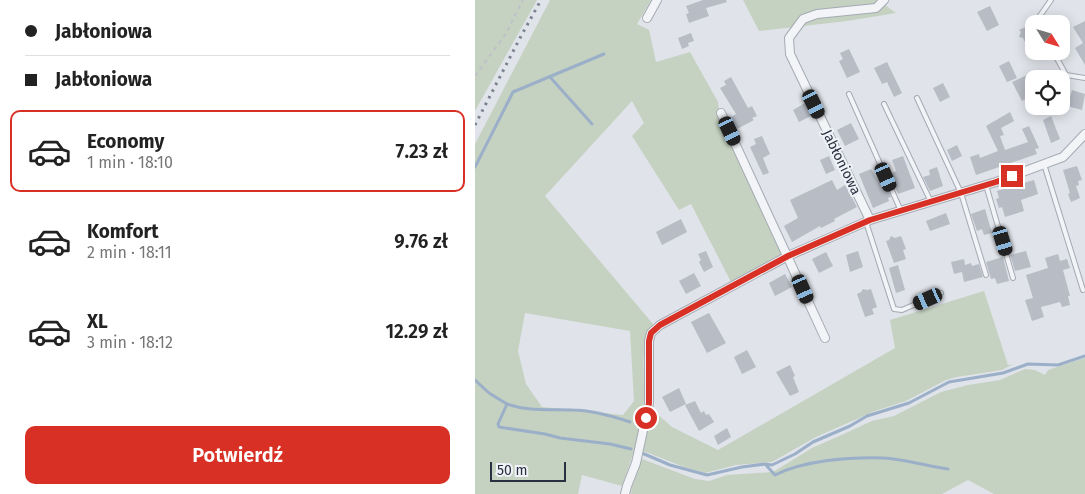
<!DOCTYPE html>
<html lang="pl">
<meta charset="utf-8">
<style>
:root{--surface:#fff;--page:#f6f6f6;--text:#222;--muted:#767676;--line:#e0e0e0;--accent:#d93025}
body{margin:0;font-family:"Fira Sans",sans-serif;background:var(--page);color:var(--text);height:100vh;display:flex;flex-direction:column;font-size:19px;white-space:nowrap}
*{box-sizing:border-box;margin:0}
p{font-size:16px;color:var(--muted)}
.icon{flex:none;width:28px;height:28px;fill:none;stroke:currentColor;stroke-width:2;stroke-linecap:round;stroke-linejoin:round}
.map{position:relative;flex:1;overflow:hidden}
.details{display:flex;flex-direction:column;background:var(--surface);width:475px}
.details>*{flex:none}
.top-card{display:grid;align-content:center;height:110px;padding:0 25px;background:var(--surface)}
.needle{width:32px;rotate:127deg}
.buttons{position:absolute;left:550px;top:15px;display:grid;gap:10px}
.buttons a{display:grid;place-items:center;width:45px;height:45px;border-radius:10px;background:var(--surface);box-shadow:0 2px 12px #0003;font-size:25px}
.scale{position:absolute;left:15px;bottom:12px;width:76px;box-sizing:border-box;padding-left:5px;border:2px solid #293040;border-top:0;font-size:14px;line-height:18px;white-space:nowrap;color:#293040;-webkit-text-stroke:4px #eff2f6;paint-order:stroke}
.end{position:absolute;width:22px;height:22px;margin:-11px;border:6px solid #d93025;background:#fff;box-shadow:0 0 0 2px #fff}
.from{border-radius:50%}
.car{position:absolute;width:15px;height:30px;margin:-15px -8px;border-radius:6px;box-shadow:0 0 4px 1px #0007;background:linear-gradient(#222 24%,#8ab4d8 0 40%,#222 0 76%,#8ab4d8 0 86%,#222 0)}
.top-card b{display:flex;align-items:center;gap:18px;height:48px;font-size:19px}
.top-card b+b{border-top:1px solid var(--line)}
.top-card i{width:12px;height:12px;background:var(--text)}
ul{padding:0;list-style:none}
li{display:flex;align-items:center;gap:15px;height:82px;margin:0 10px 8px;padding:0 15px;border:2px solid transparent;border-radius:10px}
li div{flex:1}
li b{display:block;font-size:19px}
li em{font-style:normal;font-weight:600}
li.current{border-color:var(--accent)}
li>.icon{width:45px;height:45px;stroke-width:1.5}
.cta{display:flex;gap:10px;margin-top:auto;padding:10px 25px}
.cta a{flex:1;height:58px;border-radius:10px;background:var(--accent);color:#fff;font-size:20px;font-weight:600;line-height:58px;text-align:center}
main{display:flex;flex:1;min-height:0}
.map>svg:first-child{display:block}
.green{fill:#c5d2c1;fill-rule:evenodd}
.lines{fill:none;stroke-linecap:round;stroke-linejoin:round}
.stream{stroke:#9bb0c8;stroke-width:3}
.building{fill:#b7bcc5}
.lane-casing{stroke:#a5aab3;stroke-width:6}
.street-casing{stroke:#a5aab3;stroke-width:10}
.path{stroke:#bec1c7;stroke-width:2;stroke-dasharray:4 4;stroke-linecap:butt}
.lane{stroke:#f2f4f7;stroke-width:4}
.street{stroke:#f2f4f7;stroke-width:8}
.rail{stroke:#7a8292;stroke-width:3;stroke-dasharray:2.5 5;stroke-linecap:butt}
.route{stroke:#d93025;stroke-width:6}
.labels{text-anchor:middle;stroke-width:4;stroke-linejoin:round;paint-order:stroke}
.street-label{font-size:14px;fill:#293040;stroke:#eff2f6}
</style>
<main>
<section class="details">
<div class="top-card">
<b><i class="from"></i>Jabłoniowa</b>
<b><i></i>Jabłoniowa</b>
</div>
<ul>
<li class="current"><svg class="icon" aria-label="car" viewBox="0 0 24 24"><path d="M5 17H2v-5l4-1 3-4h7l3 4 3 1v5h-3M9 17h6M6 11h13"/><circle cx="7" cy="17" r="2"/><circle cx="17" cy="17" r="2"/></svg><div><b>Economy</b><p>1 min · 18:10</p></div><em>7.23 zł</em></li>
<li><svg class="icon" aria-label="car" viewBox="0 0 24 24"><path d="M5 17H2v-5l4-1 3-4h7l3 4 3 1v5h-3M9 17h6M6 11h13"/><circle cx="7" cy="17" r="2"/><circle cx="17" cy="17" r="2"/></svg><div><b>Komfort</b><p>2 min · 18:11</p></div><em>9.76 zł</em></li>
<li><svg class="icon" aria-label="car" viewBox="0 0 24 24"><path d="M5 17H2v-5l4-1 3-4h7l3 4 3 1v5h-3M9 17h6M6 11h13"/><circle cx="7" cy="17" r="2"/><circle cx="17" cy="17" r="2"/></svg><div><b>XL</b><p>3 min · 18:12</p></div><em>12.29 zł</em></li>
</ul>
<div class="cta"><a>Potwierdź</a></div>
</section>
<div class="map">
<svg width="610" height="494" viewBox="0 0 610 494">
<rect width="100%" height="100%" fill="#e0e3e9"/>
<path class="green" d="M0,0h62l-62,111z
M75,0h101l-14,24 12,6 7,32 34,-10 28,50 2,21 37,74 25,57 -51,28 -40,-78 -12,6 -47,-74 12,-13 -12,-22 -87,95 108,128c-16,24 -6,57 -10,84 -3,27 -12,53 -21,78l-40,-11 -4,19h-103v-350zM50,313l105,18 4,70 -11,14 -81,-8 -16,-23 -8,-33z
M268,0h135l18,13 -49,8 -88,10z
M509,291l24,74 5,-1 -11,6 -45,7 -11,3 -40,21 -31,10 -59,26 -44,25 -36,3 -31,8 -21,-6 -43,-17 10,-38h4l17,15 46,23 177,-102 -5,-28z
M610,358v136h-91l-26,-14 -26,14h-311l1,-8 10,-27 53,20 14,2 18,-6 46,-3 39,-24 25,-11 35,-16 22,-5 47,-24 27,-7 32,-5 25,-11 10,1 10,5 3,-5z"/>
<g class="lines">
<path class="stream" d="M75,77l42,47
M0,167l38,-75 91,-38
M0,380l14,13 18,11 -9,20 1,3 46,7 15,4 50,6 21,5
M32,404c22,8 43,5 66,6 19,0 39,6 57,12
M167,453l28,12 37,10 35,-8 23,-3 7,1 23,-11 18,-12 37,-16 17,-10 42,-13 40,-21 54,-9 25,-9 30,1 27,-9
M290,464l10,11c30,-15 75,-18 108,-17 21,1 44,8 65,11"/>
</g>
<path class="building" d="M228,0h23l1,2 -21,6 3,8 -20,7 -3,-9 3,-1 -3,-7z
M515,6l9,19 -12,6 -10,-19z
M610,21v44l-10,-17 8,-5 -10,-16z
M559,23v17l-8,4 -3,-6 -4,-1 2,-5 -2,-2z
M216,33l3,8 -6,2 1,3 -7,3 -4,-11z
M374,49l11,23 -13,6 -8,-17 4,-2 -3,-6z
M534,61l8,17 -10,4 -8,-16z
M412,62l15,31 -8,4 -7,-15 -5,2 -8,-16z
M552,75l7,15 -7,4 2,3 -7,4 -10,-19z
M256,77l17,31 4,-2 5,10 -5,2 2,2 -17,9 -6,-12 5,-3 -16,-26 6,-3 -2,-4z
M468,83l7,14 -10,5 -7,-14z
M597,90l13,4 -3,16 -15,-4z
M330,103l6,13 -12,6 -6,-12z
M535,112l4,9 -13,7 3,7 -4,1 5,14 23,-8 -6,-13 7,-3 10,22 -4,1 2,5 -61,21 -6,-18 9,-3 1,4 18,-7 -12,-25z
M576,116l9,23 -9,4 -8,-23z
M376,123l8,16 -14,7 -8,-16z
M287,136l8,18 -7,4 6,15 -6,2 -13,-28 6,-3 -2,-5z
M482,145l5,11 -10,5 -5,-11z
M354,156l6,14 -9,4 -6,-14z
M428,156l12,32 -17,6 -9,-20 7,-3 -4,-11z
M602,166l5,14 -4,1 1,4 -3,1 4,12 -9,4 -3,-8 2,-1 -7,-23z
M462,167l6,19 -13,5 -7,-14 7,-2 -1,-5z
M396,169l6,10 5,-2 9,20 -3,1 1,3 -16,7 -14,-34z
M357,180l5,10 8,-5 12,22 -23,12 1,2 -14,7 -1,-2 -28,16 -8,-16 14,-8 -8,-18z
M559,180l4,14 -17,6 3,11 -19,6 -3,-10 -3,1 -3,-9 3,-1 -2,-7z
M510,209l7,24 -8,2 -2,-6 -5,2 -6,-17z
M471,213l4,11 -20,7 -4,-10z
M206,219l6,13 -25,13 -6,-13z
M416,236l4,2 6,-2 5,13 -3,1 3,9 -12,4 -8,-22 3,-1z
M231,251l7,16 -9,5 -5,-10 2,-2 -3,-6z
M383,251l5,16 -13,5 -4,-17z
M551,251l5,16 -16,4 -5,-16z
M351,252l7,14 -14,7 -7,-14z
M583,254l2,7 7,-2 3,9 -7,2 7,26h-2l2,9 -8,2 -2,-5 -19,5 3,10 -12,4 -7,-21 8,-2 -7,-23 22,-7 -3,-10z
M528,257l6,24 -12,3 -2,-6 -4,1 -5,-17z
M489,259l1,6 6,-2 1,3 7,-2 4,13 -19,5 -2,-10 -8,2 -3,-12z
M423,265l7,25 -9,3 -7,-25z
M219,273l7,13 -15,8 -7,-13z
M310,274l7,13 -17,9 -6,-13z
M388,289l4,1 4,-1 6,18 -5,2 2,5 -9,3 -8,-23 4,-2z
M234,313l17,30 -19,10 -16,-31z
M272,350l9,17 -14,7 -8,-17z
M315,365l5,11 -2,1 6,15 -9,4 -14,-24z
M204,388l7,16 -16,8 -8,-15z
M220,401l6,12 3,-2 2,4 3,-1 5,8 -15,9 -14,-26z
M252,428l4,9 -13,8 -4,-9z"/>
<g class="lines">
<defs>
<path id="lane" d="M564,24l-2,-4 14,-20
M578,51l13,24 19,3
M374,94l52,117
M442,98l44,95 25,82
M409,104l47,98
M569,164l39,126
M511,185l27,93
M391,222l28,87 8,1 39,-17"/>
<path id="street" d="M172,18l10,-18
M246,113l104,225
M395,220l-80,-166 -1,-16 14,-19 14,-5 59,-6 8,-8
M150,494l2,-8 9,-23 13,-60v-62l2,-8 9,-8 128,-69 82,-36 126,-38 67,-25 22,-23"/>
</defs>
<use href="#lane" class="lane-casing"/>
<use href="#street" class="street-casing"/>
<path class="path" d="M0,76l30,-41 18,-35"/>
<use href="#lane" class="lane"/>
<use href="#street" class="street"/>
<path class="rail" d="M0,125l45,-87 21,-38"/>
</g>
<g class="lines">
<path class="route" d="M171,418l3,-15v-62l2,-8 9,-8 128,-69 82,-36 126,-38 16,-6"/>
</g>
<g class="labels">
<g class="street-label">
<text transform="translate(367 162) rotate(64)" y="5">Jabłoniowa</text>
</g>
</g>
</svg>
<div class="buttons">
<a><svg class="needle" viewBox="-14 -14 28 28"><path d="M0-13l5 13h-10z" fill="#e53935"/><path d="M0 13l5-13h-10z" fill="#767676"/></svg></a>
<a><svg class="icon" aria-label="locate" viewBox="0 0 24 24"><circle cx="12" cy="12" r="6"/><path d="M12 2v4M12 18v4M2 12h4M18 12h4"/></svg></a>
</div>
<div class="scale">50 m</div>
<i class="end from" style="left:171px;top:418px"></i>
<i class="end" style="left:537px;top:176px"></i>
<i class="car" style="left:339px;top:104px;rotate:154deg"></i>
<i class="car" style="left:255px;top:131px;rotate:155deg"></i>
<i class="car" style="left:411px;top:177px;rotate:156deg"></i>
<i class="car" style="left:528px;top:241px;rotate:163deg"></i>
<i class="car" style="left:328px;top:289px;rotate:156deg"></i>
<i class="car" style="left:453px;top:299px;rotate:246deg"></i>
</div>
</main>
